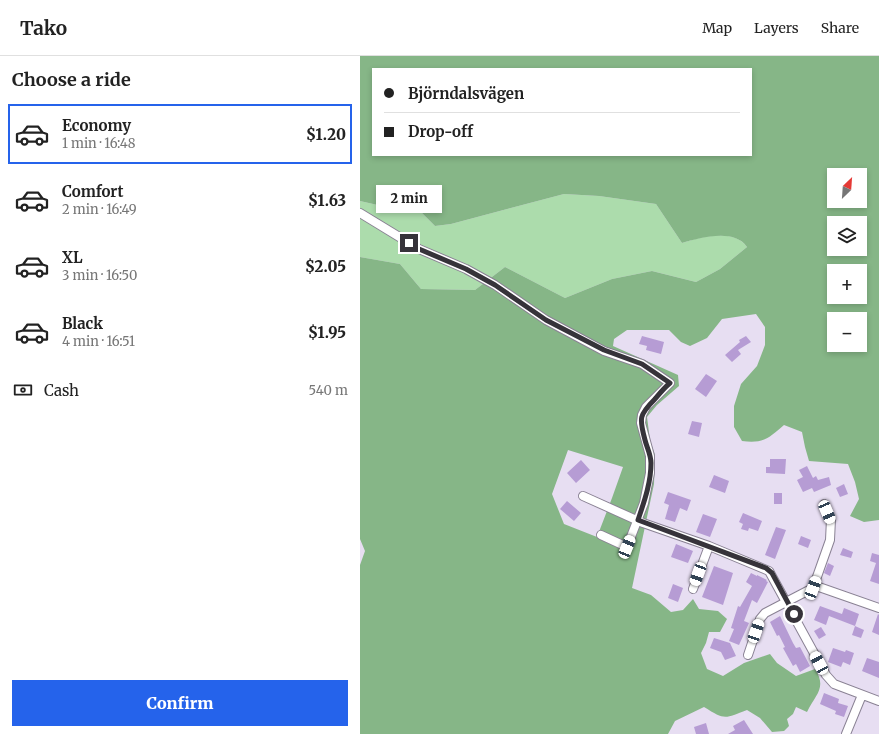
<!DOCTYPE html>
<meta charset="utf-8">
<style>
:root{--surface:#fff;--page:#f2f2f2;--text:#222;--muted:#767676;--line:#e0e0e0;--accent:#2563eb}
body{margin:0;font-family:Merriweather,serif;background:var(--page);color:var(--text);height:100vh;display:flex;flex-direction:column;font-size:15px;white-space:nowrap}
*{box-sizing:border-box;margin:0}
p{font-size:13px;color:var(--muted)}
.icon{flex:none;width:22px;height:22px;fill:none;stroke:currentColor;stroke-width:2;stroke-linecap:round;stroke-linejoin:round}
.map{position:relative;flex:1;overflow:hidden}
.sheet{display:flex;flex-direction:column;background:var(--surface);width:360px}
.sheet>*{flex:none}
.banner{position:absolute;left:12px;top:12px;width:380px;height:88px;border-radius:0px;box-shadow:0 2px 6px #0003;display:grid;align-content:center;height:88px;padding:0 12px;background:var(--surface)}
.needle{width:26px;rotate:25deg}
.fabs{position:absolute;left:467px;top:112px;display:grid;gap:8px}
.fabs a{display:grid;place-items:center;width:40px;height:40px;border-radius:0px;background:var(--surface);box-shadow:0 2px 6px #0003;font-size:20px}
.end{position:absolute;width:18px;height:18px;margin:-9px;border:5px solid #36333a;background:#fff;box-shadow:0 0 0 2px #fff}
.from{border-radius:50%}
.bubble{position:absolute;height:28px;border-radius:0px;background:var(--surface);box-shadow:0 2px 6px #0003;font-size:13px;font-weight:800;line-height:28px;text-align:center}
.car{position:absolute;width:12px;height:24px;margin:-12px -6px;border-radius:5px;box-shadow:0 0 3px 1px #0007;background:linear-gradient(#fff 24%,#345 0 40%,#fff 0 76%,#345 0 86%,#fff 0)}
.banner b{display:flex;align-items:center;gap:14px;height:38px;font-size:15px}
.banner b+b{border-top:1px solid var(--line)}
.banner i{width:10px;height:10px;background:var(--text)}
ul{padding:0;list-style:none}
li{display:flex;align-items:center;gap:12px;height:60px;margin:0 8px 6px;padding:0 4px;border:2px solid transparent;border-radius:0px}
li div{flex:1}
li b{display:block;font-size:15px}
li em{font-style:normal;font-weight:800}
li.current{border-color:var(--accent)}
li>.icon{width:36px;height:36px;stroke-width:1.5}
h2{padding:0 12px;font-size:18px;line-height:48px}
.pay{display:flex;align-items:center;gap:10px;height:44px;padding:0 12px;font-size:15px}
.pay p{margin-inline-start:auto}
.cta{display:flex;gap:8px;margin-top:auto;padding:8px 12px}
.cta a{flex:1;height:46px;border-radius:0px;background:var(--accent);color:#fff;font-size:16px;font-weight:800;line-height:46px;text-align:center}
header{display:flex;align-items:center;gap:24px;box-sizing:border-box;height:56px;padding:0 20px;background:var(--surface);border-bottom:1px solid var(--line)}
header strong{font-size:19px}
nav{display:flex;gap:22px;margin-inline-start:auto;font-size:14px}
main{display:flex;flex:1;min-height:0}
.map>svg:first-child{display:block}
.green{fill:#acdcac}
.forest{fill:#86b687;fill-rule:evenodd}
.building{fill:#b69cd4}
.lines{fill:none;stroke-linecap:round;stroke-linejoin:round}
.street-casing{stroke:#8a8294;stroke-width:10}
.street{stroke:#fff;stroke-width:8}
.route{stroke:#36333a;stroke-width:5}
</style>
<header>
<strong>Tako</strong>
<nav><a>Map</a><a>Layers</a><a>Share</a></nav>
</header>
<main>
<section class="sheet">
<h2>Choose a ride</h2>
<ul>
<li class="current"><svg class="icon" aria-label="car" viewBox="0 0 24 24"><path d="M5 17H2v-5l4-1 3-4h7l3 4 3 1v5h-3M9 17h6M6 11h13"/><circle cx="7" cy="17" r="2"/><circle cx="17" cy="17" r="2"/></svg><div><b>Economy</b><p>1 min · 16:48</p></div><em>$1.20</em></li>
<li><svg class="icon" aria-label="car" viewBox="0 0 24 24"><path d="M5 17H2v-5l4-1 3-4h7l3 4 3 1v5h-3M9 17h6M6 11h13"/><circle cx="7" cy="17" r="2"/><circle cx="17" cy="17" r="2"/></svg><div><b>Comfort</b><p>2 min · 16:49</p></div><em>$1.63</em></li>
<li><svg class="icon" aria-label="car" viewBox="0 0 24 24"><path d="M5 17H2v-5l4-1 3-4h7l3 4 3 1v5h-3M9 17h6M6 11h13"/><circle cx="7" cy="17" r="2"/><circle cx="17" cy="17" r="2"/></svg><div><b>XL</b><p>3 min · 16:50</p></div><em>$2.05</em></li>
<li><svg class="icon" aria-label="car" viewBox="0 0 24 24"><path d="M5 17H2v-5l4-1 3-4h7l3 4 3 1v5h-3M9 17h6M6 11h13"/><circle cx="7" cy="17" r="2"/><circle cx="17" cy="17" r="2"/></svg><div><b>Black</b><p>4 min · 16:51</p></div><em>$1.95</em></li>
</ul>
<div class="pay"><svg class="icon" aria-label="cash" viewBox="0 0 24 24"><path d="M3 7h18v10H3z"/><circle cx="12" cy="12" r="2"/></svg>Cash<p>540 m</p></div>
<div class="cta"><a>Confirm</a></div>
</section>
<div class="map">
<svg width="519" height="678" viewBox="0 0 519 678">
<rect width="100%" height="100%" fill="#e7def2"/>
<path class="green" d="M204,138l35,2 57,8 26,39c18,-6 52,-15 65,4l-27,22 -24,13 -44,-11 -40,8 -47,19 -60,-31 -30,23 -54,-1 -21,-25 -40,-7v-56l22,5 31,-2 22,22 16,-2z"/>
<path class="forest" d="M0,0h519v464l-15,2 -14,-6 9,-17 -4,-17 -7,-18 -39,-3 -4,-14 -3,-15 -18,-7c-15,13 -21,19 -42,16l-8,-14v-21l7,-22 16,-18 8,-21v-18l-9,-13 -34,5 -15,19 -17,8 -9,-4 -12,-12h-42l-13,9 -1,7 65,29 1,11 -22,19 -10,12 3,23 5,15 -1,29 -22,104 19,7 20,17 12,-2 10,-11 6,10 19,2 9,8 -7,13h-11l-3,11 -5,10 6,16 16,7 21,-13 26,-9 7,9 19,13 19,-7c12,19 1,25 -8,43l-11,-5 -3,7 -6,5 2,7 -5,5 -12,1 -12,-14 -13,-8c-23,9 -22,10 -43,-3l-29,14 -7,13h-308v-169l5,-14 -5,-12v-282l40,7 21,25 54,1 30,-23 60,31 47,-19 40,-8 44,11 24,-13 27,-22c-13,-19 -47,-9 -65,-4l-26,-39 -57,-8 -35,-2 -113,30 -16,2 -22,-22 -31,2 -22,-5zM13,13h378v86h-378zM474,119h26v26h-26zM474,167h26v26h-26zM474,215h26v26h-26zM474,263h26v26h-26zM208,394l55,17 -11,31 -15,39 -33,-13 -12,-30z"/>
<path class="building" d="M282,280l22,6 -3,12 -15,-4 1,-4 -8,-2z
M386,280l5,6 -13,8 3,4 -9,8 -7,-7 15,-13 -1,-2z
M346,318l11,7 -11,16 -11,-8z
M332,365l10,2 -3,14 -11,-3z
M410,403h16l-1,15 -19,-1v-6h4z
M221,404l9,10 -14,13 -9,-10z
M447,410l6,12 3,-2 2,4 11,-3 2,8 -17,7 -2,-4 -9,4 -6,-12 6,-3 -4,-7z
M354,419l15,6 -4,12 -16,-6z
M484,428l4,10 -8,3 -4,-9z
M308,436l23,8 -4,11 -7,-3 -5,14 -10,-3 4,-14 -5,-2z
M414,437h8v11h-8z
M207,445l14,12 -7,8 -14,-12z
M383,457l19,8 -4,10 -9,-3 -1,3 -7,-2 2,-5 -4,-2z
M343,458l14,5 -7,18 -14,-5z
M416,471l10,3 -11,29 -10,-4z
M441,480l10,4 -3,8 -10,-4z
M316,488l17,7 -5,12 -17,-6z
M483,492l10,4 -2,6 -11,-3z
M512,497l7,2v29l-9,-3 6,-18 -6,-2z
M468,507l6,3 -4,10 -6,-3z
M354,510l19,7 -10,32 -21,-8z
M391,517l6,3v-1l10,5 -1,1 2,1 -11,21 -5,-3 -8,21 5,2 -10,22 -10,-4 5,-12 -3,-1 7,-22 2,1 12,-21 -6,-4z
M313,528l10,4 -5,14 -10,-4z
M460,550l22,8 2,-6 15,6 -4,12 -26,-10 -3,9 -12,-5z
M518,558l1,1v20l-7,-3z
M420,560l13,27 3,5 4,-1 10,19 -10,6 -4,-8 -3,2 -10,-18 2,-1 -6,-12 -2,1 -7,-14z
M495,570l9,4 -3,8 -9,-3z
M461,571l5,8 -7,4 -5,-8z
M354,582l16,5 6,13 -11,4 -4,-8 -11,-4z
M473,592l12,4 1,-2 8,3 -4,12 -7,-3 -2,5 -13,-5z
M507,602l12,4v16l-17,-7z
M464,637l15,6 -1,4 10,3 -4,11 -9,-3 1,-3 -16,-7z
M384,664l9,14h-25l7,-4 -2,-4z
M346,667l3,11h-13l-2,-7z"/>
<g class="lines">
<defs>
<path id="street" d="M0,157l59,36 47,20 29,16 51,35 58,31 38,13 28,19 -24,24 -4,8 -1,8 9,33v17l-6,30 -17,44 -26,-12
M223,440l60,27 66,23 60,25 57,104 8,9 45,17
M453,532l17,-48 1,-21 -7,-15
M333,533l16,-43
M388,599l12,-36 5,-6 48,-25 6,-1 60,21
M486,678l16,-39"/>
</defs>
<use href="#street" class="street-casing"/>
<use href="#street" class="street"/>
</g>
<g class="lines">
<path class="route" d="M49,187l10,6 47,20 29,16 51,35 58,30 38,14 28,19c-6,5 -10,10 -15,16 -16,16 -16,19 -10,41 2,8 6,15 6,23 0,20 -7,39 -13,57l128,48 6,5 22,41"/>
</g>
</svg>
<div class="fabs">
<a><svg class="needle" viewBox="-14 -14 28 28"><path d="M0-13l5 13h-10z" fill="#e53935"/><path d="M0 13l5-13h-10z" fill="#767676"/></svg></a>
<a><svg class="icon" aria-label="layers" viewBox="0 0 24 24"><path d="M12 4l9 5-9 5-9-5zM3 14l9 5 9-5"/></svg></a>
<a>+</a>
<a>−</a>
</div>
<i class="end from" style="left:434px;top:558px"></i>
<i class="end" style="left:49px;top:187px"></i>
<div class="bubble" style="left:16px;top:129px;width:66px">2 min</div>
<i class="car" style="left:467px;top:456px;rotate:157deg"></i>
<i class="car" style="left:267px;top:491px;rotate:22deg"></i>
<i class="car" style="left:338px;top:518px;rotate:200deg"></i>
<i class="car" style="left:453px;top:532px;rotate:20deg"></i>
<i class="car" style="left:396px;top:575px;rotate:19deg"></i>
<i class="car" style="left:459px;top:607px;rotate:332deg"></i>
<div class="banner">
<b><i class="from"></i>Björndalsvägen</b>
<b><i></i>Drop-off</b>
</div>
</div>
</main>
